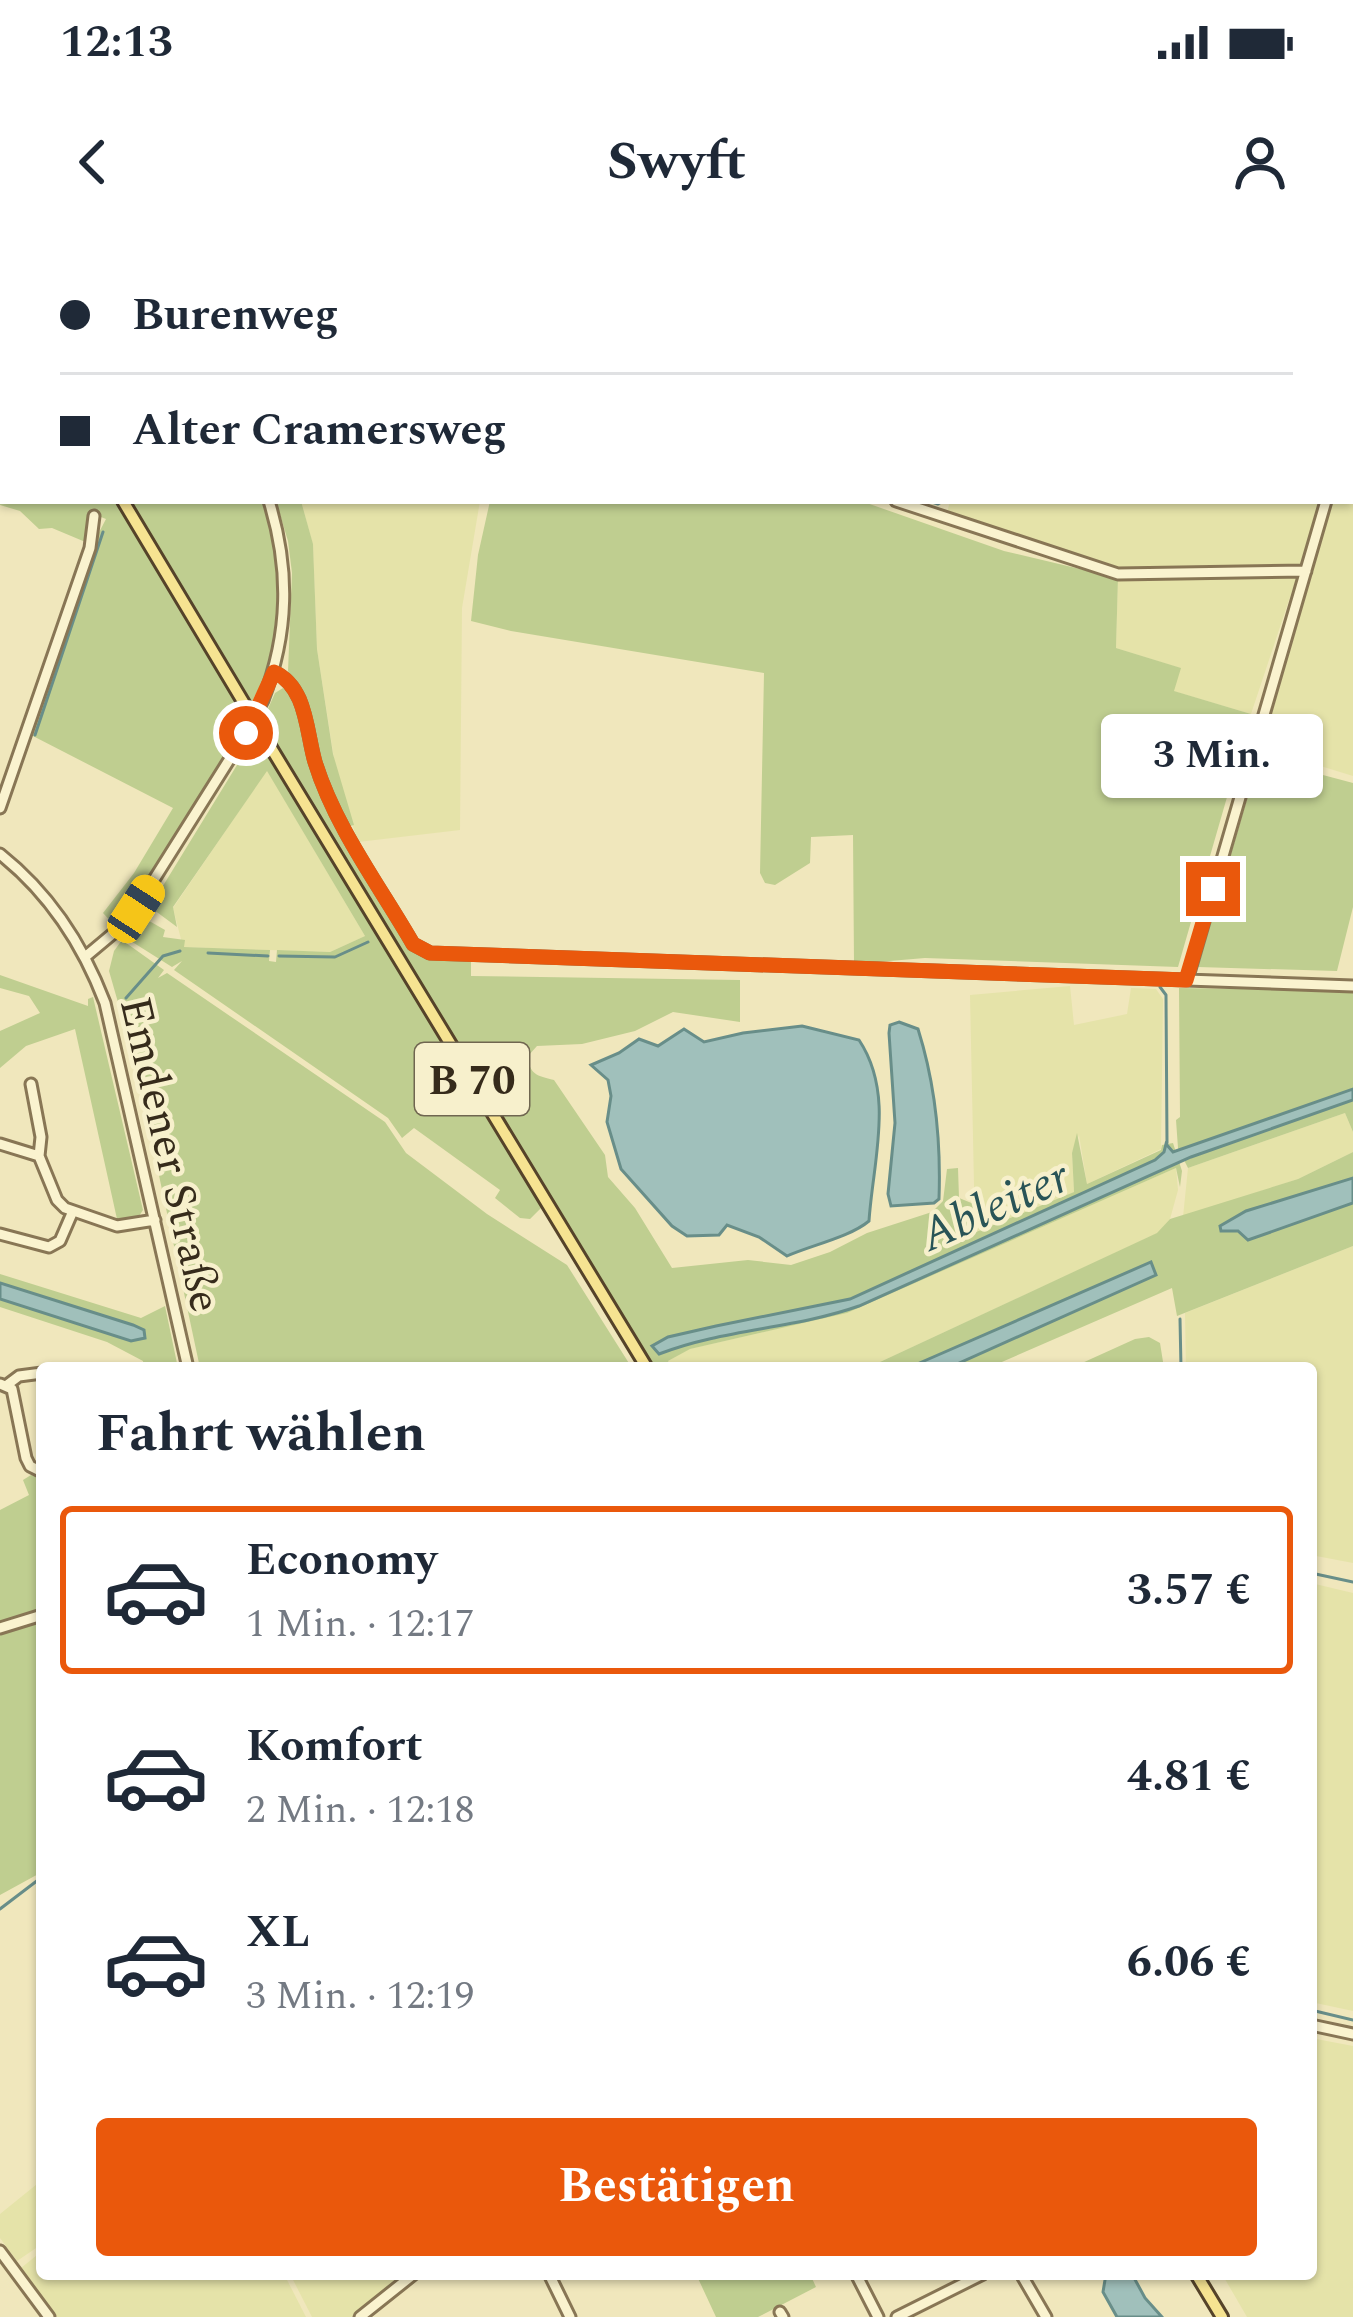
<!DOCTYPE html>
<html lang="de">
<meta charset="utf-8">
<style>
:root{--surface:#fff;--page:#f6f6f7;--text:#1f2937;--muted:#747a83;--line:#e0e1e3;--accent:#ea580c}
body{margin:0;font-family:Spectral,serif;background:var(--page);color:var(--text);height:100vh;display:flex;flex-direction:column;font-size:45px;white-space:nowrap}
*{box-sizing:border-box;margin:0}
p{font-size:39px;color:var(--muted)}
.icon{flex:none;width:66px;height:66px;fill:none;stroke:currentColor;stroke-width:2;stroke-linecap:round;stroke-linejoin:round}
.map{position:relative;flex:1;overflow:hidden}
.sheet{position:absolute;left:36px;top:1122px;width:1281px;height:918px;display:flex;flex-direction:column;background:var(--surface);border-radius:12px;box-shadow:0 3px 9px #0004}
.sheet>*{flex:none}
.top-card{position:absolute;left:0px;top:0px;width:1353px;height:264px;box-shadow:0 3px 9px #0004;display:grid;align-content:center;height:264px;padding:0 60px;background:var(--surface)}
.end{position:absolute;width:54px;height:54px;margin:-27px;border:15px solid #ea580c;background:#fff;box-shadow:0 0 0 6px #fff}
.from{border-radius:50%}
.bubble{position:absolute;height:84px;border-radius:12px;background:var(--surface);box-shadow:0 3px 9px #0004;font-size:39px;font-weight:700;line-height:84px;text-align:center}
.car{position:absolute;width:36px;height:72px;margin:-36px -18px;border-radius:15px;box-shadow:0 0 9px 3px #0007;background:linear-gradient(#f5c518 24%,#345 0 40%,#f5c518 0 76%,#345 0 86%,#f5c518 0)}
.top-card b{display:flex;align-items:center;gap:42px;height:114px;font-size:45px}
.top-card b+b{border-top:3px solid var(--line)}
.top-card i{width:30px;height:30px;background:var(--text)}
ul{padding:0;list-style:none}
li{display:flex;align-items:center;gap:36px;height:168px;margin:0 24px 18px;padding:0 36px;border:6px solid transparent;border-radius:12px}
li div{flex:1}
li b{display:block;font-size:45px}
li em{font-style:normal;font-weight:700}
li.on{border-color:var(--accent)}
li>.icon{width:108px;height:108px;stroke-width:1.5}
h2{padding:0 60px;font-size:54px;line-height:144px}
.button{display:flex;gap:24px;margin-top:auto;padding:24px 60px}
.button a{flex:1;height:138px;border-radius:12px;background:var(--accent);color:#fff;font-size:48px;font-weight:700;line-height:138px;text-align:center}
.status{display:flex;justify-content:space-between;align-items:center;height:84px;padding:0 60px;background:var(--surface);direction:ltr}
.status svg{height:33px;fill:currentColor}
header{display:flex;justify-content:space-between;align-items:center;height:156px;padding:0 60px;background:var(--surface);font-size:54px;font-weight:700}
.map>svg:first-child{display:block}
.farmland{fill:#e5e3a9}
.green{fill:#bfce90}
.water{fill:#a0c0bb;stroke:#688e89;stroke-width:3}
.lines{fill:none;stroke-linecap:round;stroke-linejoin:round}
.stream{stroke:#688e89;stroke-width:3}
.minor-casing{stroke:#887655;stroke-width:15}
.major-casing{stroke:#55432a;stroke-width:16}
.minor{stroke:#faf3cf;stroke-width:9}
.major{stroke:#f6e391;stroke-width:10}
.minor-bridge-casing{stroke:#887655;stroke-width:15;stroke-linecap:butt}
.minor-bridge{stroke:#faf3cf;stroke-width:9}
.route{stroke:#ea580c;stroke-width:15}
.labels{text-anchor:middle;stroke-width:9;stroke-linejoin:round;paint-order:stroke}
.shield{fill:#f7f0cc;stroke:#706650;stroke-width:3}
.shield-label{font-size:42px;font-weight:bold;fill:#362b1b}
.street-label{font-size:45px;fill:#362b1b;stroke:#f7f0cc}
.water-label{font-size:48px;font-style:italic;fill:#295457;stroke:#f7f0cc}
</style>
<div class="status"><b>12:13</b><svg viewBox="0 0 49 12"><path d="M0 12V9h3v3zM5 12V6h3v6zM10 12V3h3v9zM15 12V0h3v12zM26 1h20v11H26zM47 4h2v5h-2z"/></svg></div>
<header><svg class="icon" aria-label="back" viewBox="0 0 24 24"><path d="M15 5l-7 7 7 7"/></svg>Swyft<svg class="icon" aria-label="person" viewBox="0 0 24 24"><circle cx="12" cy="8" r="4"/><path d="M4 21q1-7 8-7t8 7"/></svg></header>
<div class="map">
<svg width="1353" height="2077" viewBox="0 0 1353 2077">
<rect width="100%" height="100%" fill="#f0e7bc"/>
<path class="farmland" d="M1353,192v344l-91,-28 71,-247h17z
M301,261h179l-18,107 -2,222 -102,12 -21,-64 -20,-129 -4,-104z
M950,261h369l-18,65 -182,4 -172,-57z
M1297,336l-46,138 -78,-23 7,-23 -64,-20 2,-70z
M267,530l98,166 -35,16 -147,-5 -10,-39z
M1070,746l4,39 53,-11 4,-26 25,1 7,10 -2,150 -74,35 -8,-49 -7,18 2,39 -99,40 -5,-237z
M1345,873l8,19v20l-55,27 -115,38 5,-49z
M1176,928l2,22 -8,29 -12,14 -291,135h-195l-4,-7 21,-12 158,-36z
M1353,1006v317l-42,-8v-187h-125l-1,-55z
M1311,1343l42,10v418l-42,-9z
M1311,1798l42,8v271h-106l-25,-43h89z
M42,1940v64l-25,17 -17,-23v-24z
M42,2011v23h242l22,43h-249l-36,-49z
M290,2034h116l-55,43h-39z"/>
<path class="green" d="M0,66l3,195h112l130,216 -21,35 4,3 -96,152 -17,19 -12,-13 31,-40 39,-65 -142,-73 62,-191 13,-25 -18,-7 -1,29h-4l-31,-13 -13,1 -19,-18 -20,-6z
M129,261h133l13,44 5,59 -10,62 -18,36z
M276,261h25l12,43 4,105 16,105 21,71 -4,1 -29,-55 -17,-70 -16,-30 4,-98 -4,-32z
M490,261h371l143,50 114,27 -2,70 65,20 -7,23 77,23 -73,253 -253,-9 -71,6 -1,-129 -42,2 -1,26 -35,22 -10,-2 -5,-10 4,-200 -253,-42 -40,-10 7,-66z
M283,448l10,8 33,105 84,145 13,9 48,4v17l269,4v42l-67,-10 -38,19 -53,13 -45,2 -9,10c1,18 9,20 26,24l51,75 3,22 27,31 37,60 76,-8 43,5 39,-13 37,-19 65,-21 11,-11 4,-32 11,-1 1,30 15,6 2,28 98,-40 -2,-39 5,-20 10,51 74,-34 1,-5 11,-2 9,28 -2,16 -4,-19 -329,145 -157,36 -22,12 4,7h-19l-390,-648 12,-27z
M256,494l286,473 -12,12 -10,-1 -25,-20 5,-8 -86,-62 -12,10 -14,-20 -214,-148 8,-9 -10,6 -46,-29 18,-20 21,12 -2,7 22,3 -1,7 86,3 -1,11 7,1 1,-12 53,2 35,-16 -98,-165 -94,136 4,20 -27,-20z
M1259,518l94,25v124l-16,64 -139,-4z
M122,700l42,30 -6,8 9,-5 218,149 21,31 81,61 80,51 65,103h-432l-66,-310 -25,-87 5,-20z
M0,735l88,31v-7l5,-2 50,213 -4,6 -22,3 -42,-190 -49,17 -26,22v-37l40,-18 -11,-17 -29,-8z
M1179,748l174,3v141l-8,-19 -157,55 -10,-20 -2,-28 4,-3z
M1353,912v26l-107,33 -26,16 2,4h16l11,9 104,-37v43l-176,70 -5,-28 -184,80h-40l208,-93 -6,-13 -242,106h-41l290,-135 13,-14 128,-40z
M0,1034l141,44 24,-12 13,62h-34l-1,-7 -36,-19 -107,-35z
M1149,1097l11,6 4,25h-93l64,-29z
M31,1235l11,3v394l-42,23v-385l29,-15 -6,-15z
M696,2034h114l6,13 -58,30h-42z"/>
<path class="water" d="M899,782l19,7c17,54 23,114 21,170l-5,4 -43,3 -3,-12 7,-71 -6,-90 1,-8z
M802,786l57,14c36,54 14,120 10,181 -19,16 -57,24 -82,35l-28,-19 -32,-12 -8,10 -32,1 -15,-10 -51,-57 -14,-47 4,-26 -3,-16 -17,-15 28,-12 20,-14 19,7 26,-17 20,13 39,-9z
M1353,849v11l-162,57 -332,149c-65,23 -136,23 -200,48l-7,-8 16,-9 48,-11 134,-27 305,-139 9,-8 2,-8 7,8z
M1353,938v25l-105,37 -10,-9h-17l-1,-5 26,-15z
M1151,1022l5,13 -208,93h-40z
M0,1043l133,42 11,5 1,8 -14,3 -131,-42z
M1106,2034h26l13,24 17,19h-45l-14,-25z"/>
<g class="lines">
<path class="stream" d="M31,3l1,-3
M192,3v-3
M265,3l1,-3
M1019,3l1,-3
M0,101l3,5
M0,250l3,-8
M929,261l9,3 5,-3
M35,495l68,-203
M208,713l60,3
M279,716l56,1 33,-15
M1160,747l6,8 1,148
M126,758l37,-42 17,-5
M1180,1079l1,49
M1311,1333l42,9
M0,1669l42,-32
M1311,1770l42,10"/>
<defs>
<path id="minor" d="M175,3l1,-3
M1350,177l3,-11
M896,261l222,73 188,-3
M274,432c33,15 32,59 41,90 20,65 64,123 98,182l17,9 923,33
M263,460c26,-67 27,-131 6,-199
M0,568l90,-260 4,-32
M0,614c49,39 83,91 105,149l83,365
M85,717l43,-36 118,-188
M1187,740l139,-479
M31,844l10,53 -2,19
M0,904l39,12 18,44 8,8 52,18 38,-6
M0,994l49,13 11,-6 13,-30
M0,1144l12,5 14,69 4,8 12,6
M7,1145l12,-9 23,-3
M0,1388l42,-13
M1311,1785l42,9
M0,2011l49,66
M549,2034l21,43
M856,2034l22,43
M1021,2034l25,43
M780,2072l3,5
M360,2077l54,-43
M897,2077l86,-43"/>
<path id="major" d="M0,51l3,6
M123,261l125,209
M259,488l388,640
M1196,2034l26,43"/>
</defs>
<use href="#minor" class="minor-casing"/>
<use href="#major" class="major-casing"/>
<use href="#minor" class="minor"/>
<use href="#major" class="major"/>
<defs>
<path id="minor-bridge" d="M246,493l17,-33"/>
</defs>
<use href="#minor-bridge" class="minor-bridge-casing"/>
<use href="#minor-bridge" class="minor-bridge"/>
</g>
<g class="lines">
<path class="route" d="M246,493l28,-61c33,15 32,59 41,90 20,65 64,123 98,182l17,9 756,27 27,-91"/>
</g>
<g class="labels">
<rect class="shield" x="415" y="803" width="114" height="72" rx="9"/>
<g class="shield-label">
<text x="472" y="854">B 70</text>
</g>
<g class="street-label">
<text transform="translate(172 914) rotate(77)" y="16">Emdener Straße</text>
</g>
<g class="water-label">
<text transform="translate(994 964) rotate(-24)" y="17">Ableiter</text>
</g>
</g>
</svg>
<i class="end from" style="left:246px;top:493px"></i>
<i class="end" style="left:1213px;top:649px"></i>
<div class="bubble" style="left:1101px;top:474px;width:222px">3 Min.</div>
<i class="car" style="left:136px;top:669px;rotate:33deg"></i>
<div class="top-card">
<b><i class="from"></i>Burenweg</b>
<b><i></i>Alter Cramersweg</b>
</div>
<section class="sheet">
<h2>Fahrt wählen</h2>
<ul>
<li class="on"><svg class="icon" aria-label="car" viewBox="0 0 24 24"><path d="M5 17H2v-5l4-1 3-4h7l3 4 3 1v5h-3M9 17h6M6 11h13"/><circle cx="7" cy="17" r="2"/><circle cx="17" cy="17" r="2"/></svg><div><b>Economy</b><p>1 Min. · 12:17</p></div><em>3.57 €</em></li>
<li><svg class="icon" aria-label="car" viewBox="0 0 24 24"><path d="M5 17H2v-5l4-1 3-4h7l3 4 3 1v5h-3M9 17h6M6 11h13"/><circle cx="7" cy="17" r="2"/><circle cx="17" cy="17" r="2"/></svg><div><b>Komfort</b><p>2 Min. · 12:18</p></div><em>4.81 €</em></li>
<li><svg class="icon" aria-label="car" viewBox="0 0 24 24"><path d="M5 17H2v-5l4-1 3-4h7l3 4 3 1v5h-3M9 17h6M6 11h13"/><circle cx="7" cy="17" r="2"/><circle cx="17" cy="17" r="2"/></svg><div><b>XL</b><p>3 Min. · 12:19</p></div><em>6.06 €</em></li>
</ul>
<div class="button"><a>Bestätigen</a></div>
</section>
</div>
